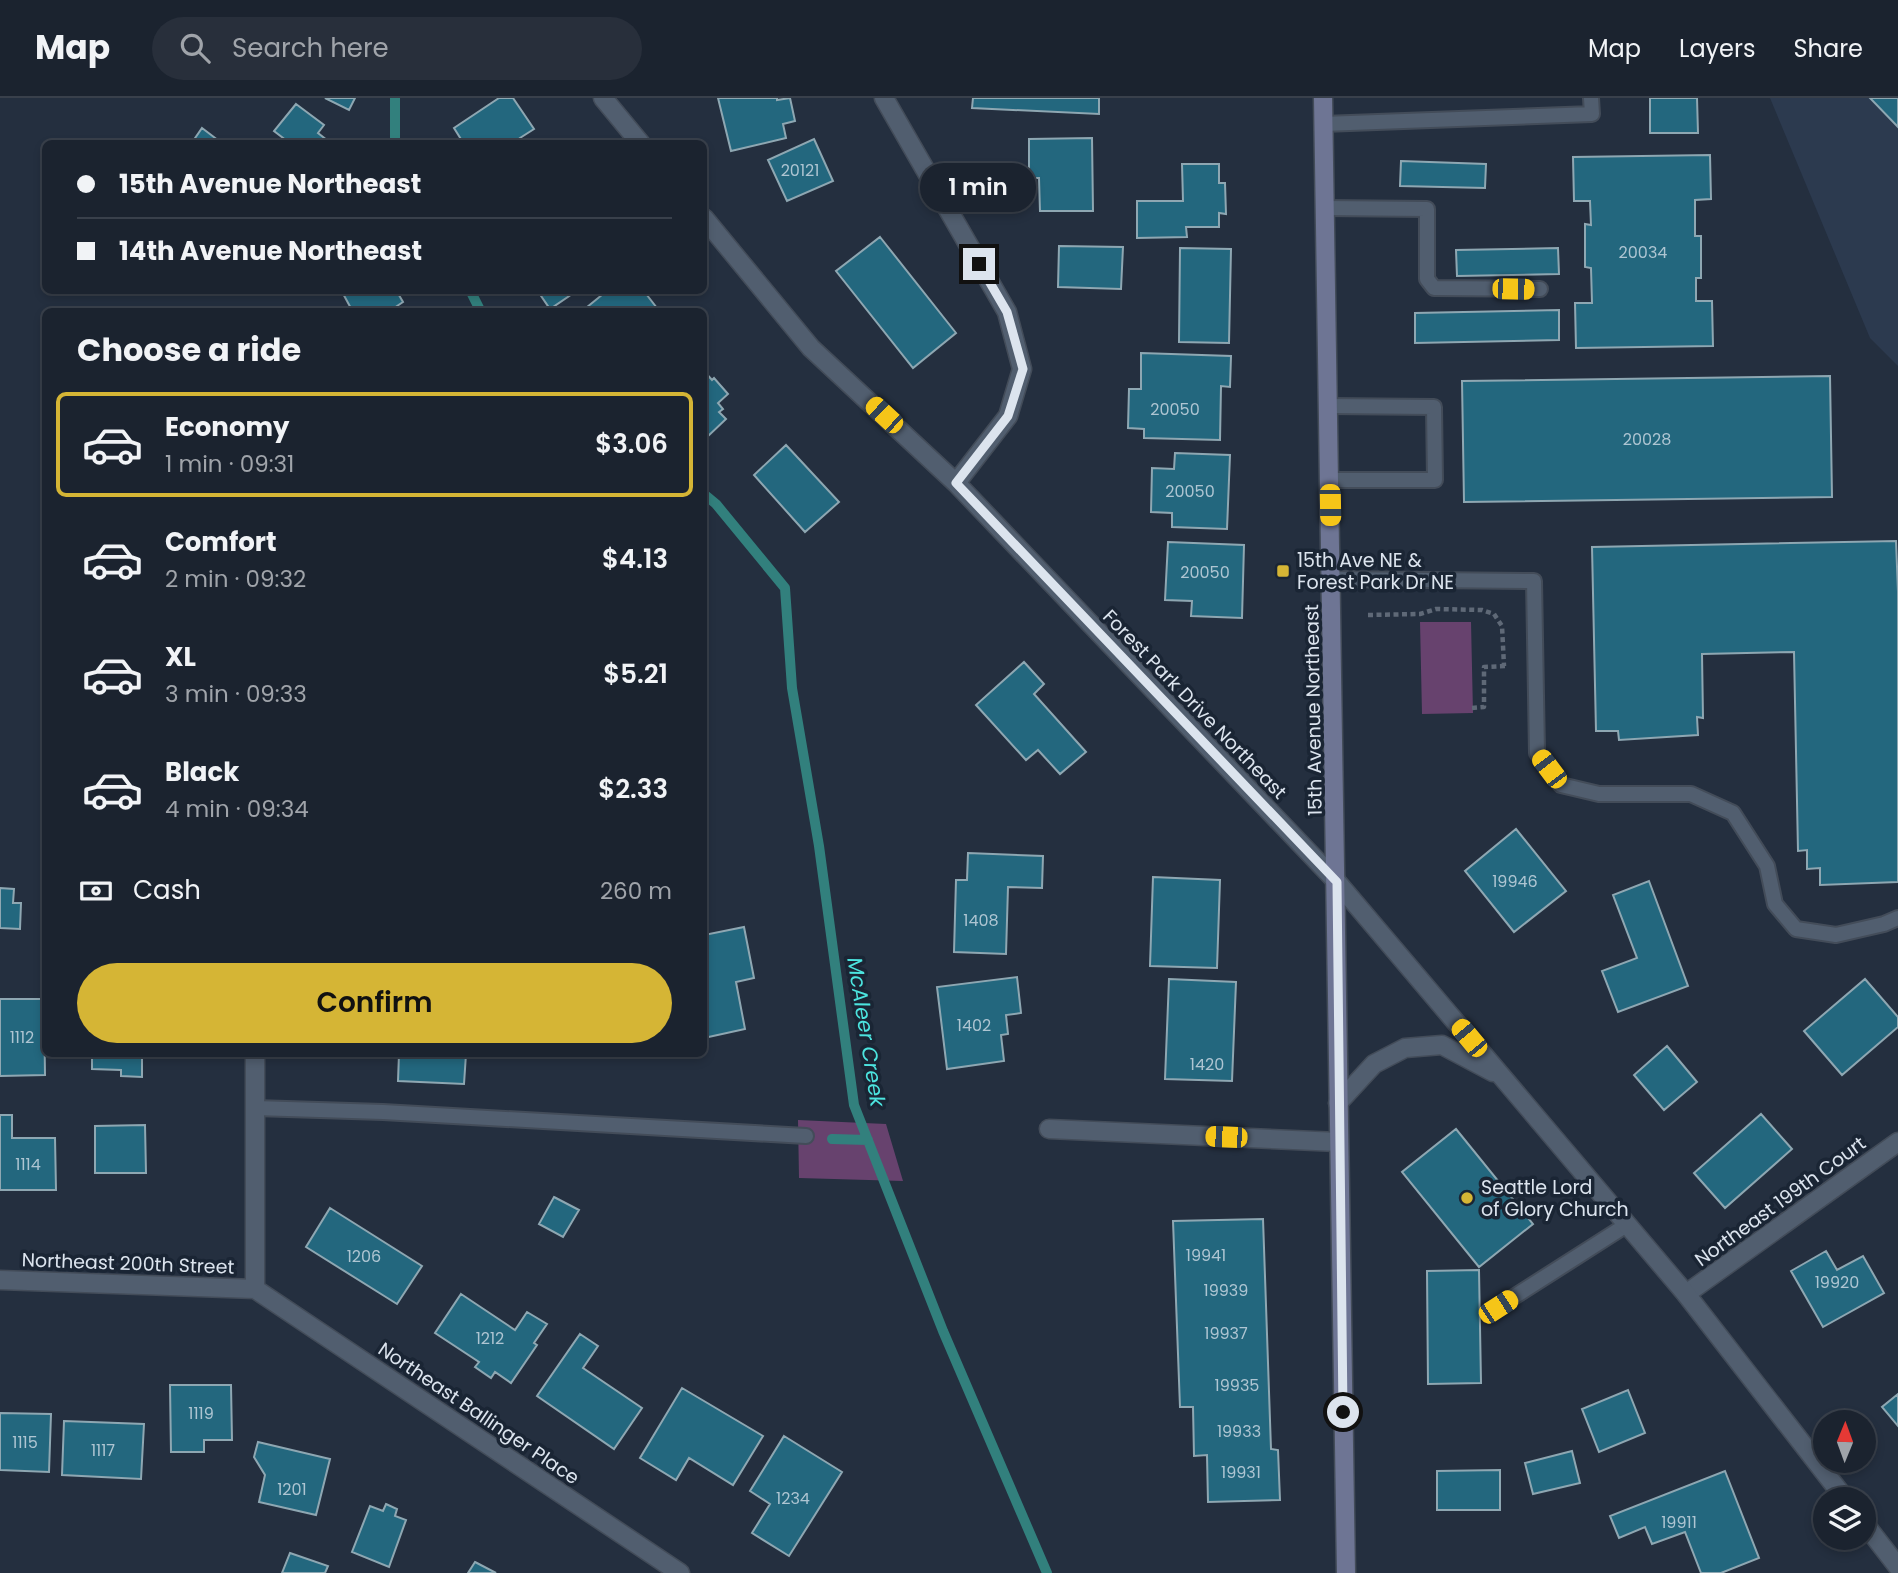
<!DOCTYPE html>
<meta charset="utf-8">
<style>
:root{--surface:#1b232f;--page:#282f3b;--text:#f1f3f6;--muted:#a0a4aa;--line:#39404b;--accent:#d5b535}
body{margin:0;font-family:Poppins,sans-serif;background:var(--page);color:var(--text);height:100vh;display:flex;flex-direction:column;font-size:26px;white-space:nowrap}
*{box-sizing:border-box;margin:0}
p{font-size:23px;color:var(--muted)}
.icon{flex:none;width:38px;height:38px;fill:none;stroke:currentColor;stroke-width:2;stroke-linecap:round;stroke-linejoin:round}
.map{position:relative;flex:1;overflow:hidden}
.details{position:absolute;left:42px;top:210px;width:665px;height:749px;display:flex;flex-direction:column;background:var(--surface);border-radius:10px;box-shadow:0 4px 10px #0003,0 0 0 2px var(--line)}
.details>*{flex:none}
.top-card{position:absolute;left:42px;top:42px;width:665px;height:154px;border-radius:10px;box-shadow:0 4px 10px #0003,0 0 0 2px var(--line);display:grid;align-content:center;height:154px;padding:0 35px;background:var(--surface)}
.needle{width:46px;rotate:1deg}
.tools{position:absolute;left:1813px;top:1312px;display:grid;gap:14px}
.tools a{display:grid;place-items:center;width:63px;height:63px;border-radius:50%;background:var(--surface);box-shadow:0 4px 10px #0003,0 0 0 2px var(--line);font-size:35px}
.end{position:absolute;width:32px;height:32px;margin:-16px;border:9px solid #dce4ee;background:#111;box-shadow:0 0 0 4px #111}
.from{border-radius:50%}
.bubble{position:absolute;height:49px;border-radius:24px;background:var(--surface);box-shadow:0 4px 10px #0003,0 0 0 2px var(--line);font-size:23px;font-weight:600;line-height:49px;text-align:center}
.car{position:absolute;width:21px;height:42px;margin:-21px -10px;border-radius:9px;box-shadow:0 0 5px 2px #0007;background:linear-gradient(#f5c518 24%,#345 0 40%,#f5c518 0 76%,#345 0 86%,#f5c518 0)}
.top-card b{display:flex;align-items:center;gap:24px;height:66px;font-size:26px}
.top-card b+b{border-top:2px solid var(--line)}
.top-card i{width:18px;height:18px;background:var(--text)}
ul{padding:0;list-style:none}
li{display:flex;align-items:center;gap:21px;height:105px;margin:0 14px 10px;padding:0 21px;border:4px solid transparent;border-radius:10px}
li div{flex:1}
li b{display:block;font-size:26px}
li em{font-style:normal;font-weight:600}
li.on{border-color:var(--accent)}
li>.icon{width:63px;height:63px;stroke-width:1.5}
h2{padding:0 35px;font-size:32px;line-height:84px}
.pay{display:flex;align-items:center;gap:18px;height:77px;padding:0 35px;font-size:26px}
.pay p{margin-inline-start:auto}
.cta{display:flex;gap:14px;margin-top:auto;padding:14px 35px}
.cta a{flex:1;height:80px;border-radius:42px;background:var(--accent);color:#111;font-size:28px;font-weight:600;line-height:80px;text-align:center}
header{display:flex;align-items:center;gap:42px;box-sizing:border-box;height:98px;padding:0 35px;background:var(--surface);border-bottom:2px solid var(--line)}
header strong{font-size:33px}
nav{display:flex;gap:38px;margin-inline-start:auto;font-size:24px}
.search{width:490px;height:63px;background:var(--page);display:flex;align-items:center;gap:18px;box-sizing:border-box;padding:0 24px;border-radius:38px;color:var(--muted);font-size:26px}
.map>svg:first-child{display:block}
.built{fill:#2c3a4f}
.green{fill:#67426e}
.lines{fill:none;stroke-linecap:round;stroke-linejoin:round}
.stream{stroke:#32807d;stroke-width:10}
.building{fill:#23677e;stroke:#8ea7b2;stroke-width:2}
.service-casing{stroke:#434c59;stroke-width:18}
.minor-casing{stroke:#434c59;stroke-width:21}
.tertiary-casing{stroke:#434c59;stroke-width:21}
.secondary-casing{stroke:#434c59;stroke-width:21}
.path{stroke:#5f6977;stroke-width:4.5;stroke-dasharray:5 3.5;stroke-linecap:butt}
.service{stroke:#515e6f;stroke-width:14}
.minor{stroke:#515e6f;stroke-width:18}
.tertiary{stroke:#515e6f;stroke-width:18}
.secondary{stroke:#6e7594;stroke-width:18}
.route{stroke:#dce4ee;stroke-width:9}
.poi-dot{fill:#d5b535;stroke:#1a2534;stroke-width:2.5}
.labels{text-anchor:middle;stroke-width:7;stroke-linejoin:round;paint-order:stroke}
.number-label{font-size:16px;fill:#aec5d2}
.poi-label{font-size:19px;fill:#dce4ee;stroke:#1a2534;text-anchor:start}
.street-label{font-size:19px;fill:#dce4ee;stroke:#1a2534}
.water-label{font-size:21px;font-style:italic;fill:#4ce4df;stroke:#1a2534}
</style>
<header>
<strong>Map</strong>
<div class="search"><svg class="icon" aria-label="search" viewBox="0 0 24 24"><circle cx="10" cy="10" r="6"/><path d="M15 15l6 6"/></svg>Search here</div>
<nav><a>Map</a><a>Layers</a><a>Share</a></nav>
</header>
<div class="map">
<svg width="1898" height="1475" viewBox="0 0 1898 1475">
<rect width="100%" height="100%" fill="#242f3f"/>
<path class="built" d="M1770,0h128v268l-28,-28z"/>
<path class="green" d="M1420,524h51l2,91 -51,1z
M798,1022l88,4 17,57 -104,-3z"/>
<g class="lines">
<path class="stream" d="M395,0v46
M470,192l11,22
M704,396l12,10 69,84 7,100 27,158 35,259 89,226 104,242
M832,1041l36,1"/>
</g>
<path class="building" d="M325,0h30l-6,12z
M499,0h14l21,31 -14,9 4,6h-60l-10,-16z
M718,0h59v2l13,-2 5,23 -12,3 3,14 -55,13z
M973,0h126v16l-127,-6z
M1650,0h47l1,35h-48z
M1870,0h28v29z
M296,6l28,21 -6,8 14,11h-47l2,-3 -13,-10z
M202,30l21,16h-32z
M1092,40l1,73h-53l-1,-33h-10v-39z
M814,41l19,42 -46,20 -19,-41z
M1710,57l1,44 -16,1v36h6v42h-5v23h16l1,45 -137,2 -1,-45h17l-1,-35 -6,-1v-43l6,1 -1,-24h-16l-1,-44z
M1401,63l85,3 -1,24 -85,-2z
M1182,66h37v19h6l1,31 -7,-1v14h-33l1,10 -50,1v-37h46z
M880,139l76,96 -43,35 -77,-97z
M1059,148l64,1 -2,42 -63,-2z
M1180,150l51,1 -2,94 -50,-1z
M1558,150l1,26 -102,2 -1,-26z
M341,192h55l7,12 -15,10h-35z
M537,192h41l-28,19z
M608,192h35l17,22h-79z
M1559,212v30l-144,3v-30z
M1141,255l90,3 -1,31 -9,-1 -1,54 -76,-2v-9l-16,-1 1,-39h12z
M704,273l8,9 2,-2 14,16 -10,9 5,6 -4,3 7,7 -22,21z
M1830,278l2,121 -368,5 -2,-121z
M786,347l53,57 -34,30 -51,-57z
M1175,355l55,2 -3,74 -55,-2v-14l-21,-1 1,-44 22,1z
M1896,443l2,51v290l-78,3v-17l-13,1v-19l-9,1 -4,-199 -92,2 1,64 -6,-1 1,18 -79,5 -1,-9h-22l-4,-184z
M1168,444l76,3 -2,73 -51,-2 1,-15 -27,-1z
M1024,564l20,22 -10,10 52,58 -26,22 -22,-24 -12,10 -50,-55z
M1516,731l50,62 -52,41 -49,-61z
M968,755l75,3 -1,32 -34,-1 -2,67 -52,-2 2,-72h11z
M1153,779l67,3 -3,88 -67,-2z
M1649,783l39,105 -70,26 -16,-41 35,-13 -24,-63z
M0,790l14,1 -1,14h8l-1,26 -20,-1z
M744,829l10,51 -18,4 9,47 -41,9v-103z
M1017,879l4,36 -15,2 2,19 -7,1 3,26 -57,8 -10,-82z
M1169,881l67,3 -4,99 -67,-2z
M1865,881l33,38v10l-56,48 -38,-44z
M0,901h44l1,76 -45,1z
M1667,948l30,36 -33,28 -30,-35z
M92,956h50v23l-21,-1v-6l-29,-1z
M399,956h67l-2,30 -66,-3z
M1761,1016l31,35 -67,59 -31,-35z
M0,1017h12v23h43l1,52h-56z
M145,1027l1,48h-51v-47z
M1456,1031l77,95 -54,43 -77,-95z
M554,1099l25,13 -16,27 -24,-13z
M330,1110l92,58 -25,38 -91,-57z
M1263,1121l8,230 7,1 2,50 -72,2 -1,-47 -13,1 -1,-49h-13l-7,-186z
M1826,1153l11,19 26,-14 21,37 -61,34 -32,-56z
M1479,1172l2,113 -53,1 -1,-113z
M461,1196l54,36 12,-18 20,12 -13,19 3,2 -26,38 -16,-11 -4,6 -16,-11 4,-5 -44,-29z
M580,1236l18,12 -15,22 59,40 -28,41 -77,-53z
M170,1287h61l1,55h-28v12h-33z
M682,1290l81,48 -30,49 -44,-27 -13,22 -36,-22z
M1628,1292l17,43 -46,19 -17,-43z
M1898,1296v32l-16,-19z
M0,1315l51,1 -2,58 -49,-2z
M64,1323l80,3 -3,55 -79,-4z
M784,1338l58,36 -53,84 -37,-23 18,-29 -20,-13z
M258,1344l72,17 -14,56 -57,-13 6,-27 -11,-18z
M1572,1353l8,32 -47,11 -8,-31z
M1500,1372v40h-63v-39z
M1725,1373l34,87 -38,15h-20l-16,-41 -33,12 -7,-17 -26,11 -9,-22z
M386,1406l11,5 -2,7 11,4 -17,47 -37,-15 18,-46 13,5z
M290,1455l38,13 -3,7h-43z
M475,1464l21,11h-28z"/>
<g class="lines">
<defs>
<path id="service" d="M1323,26l269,-10 -1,-16
M1324,110l103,1v70l7,9 106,1
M1328,308l106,1 1,73h-105
M1331,481l203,2 3,172 24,32 38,9h92l42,19 34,53 8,38 21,25 40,6 48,-11 14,-6
M255,1010l128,4 423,24
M1498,1209l130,-83"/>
<path id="minor" d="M603,0l38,46
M884,0l123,214 15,57 -14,47 -52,67
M704,120l107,130 145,135 381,399
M255,956v235
M1049,1031l289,13
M0,1182l255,9
M255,1191l425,284
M1686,1196l212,-152"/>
<path id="tertiary" d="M1337,784l349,412 160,206
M1338,1005l36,-39 31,-16 37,-3 51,27
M1864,1425l34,44"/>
<path id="secondary" d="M1323,0l23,1475"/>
</defs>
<use href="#service" class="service-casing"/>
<use href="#minor" class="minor-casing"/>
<use href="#tertiary" class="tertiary-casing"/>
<use href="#secondary" class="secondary-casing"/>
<path class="path" d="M1368,517l52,-1 16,-5 46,1 12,4 8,12 2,40
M1472,610l12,-1v-40l22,-1"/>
<use href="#service" class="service"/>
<use href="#minor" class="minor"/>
<use href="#tertiary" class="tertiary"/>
<use href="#secondary" class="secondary"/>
</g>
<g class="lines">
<path class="route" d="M979,166l28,48 16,57 -15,47 -52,67 381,399 6,530"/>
</g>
<g class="poi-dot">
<rect x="1276" y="466" width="14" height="14" rx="3.5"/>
<circle cx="1467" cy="1100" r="7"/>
</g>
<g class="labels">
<g class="number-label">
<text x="800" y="78">20121</text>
<text x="1643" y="160">20034</text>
<text x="1175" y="317">20050</text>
<text x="1647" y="347">20028</text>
<text x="1190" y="399">20050</text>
<text x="1205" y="480">20050</text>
<text x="1515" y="789">19946</text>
<text x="981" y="828">1408</text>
<text x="974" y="933">1402</text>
<text x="22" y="945">1112</text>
<text x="1207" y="972">1420</text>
<text x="28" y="1072">1114</text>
<text x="1206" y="1163">19941</text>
<text x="364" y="1164">1206</text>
<text x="1837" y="1190">19920</text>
<text x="1226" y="1198">19939</text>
<text x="1226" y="1241">19937</text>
<text x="490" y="1246">1212</text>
<text x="1237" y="1293">19935</text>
<text x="201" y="1321">1119</text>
<text x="1239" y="1339">19933</text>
<text x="25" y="1350">1115</text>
<text x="103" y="1358">1117</text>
<text x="1241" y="1380">19931</text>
<text x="292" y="1397">1201</text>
<text x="793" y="1406">1234</text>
<text x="1679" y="1430">19911</text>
</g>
<g class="poi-label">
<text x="1297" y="469">15th Ave NE &amp;<tspan x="1297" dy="22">Forest Park Dr NE</tspan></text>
<text x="1481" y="1096">Seattle Lord<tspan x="1481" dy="22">of Glory Church</tspan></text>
</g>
<g class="street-label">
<text transform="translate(1195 606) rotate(46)" y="7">Forest Park Drive Northeast</text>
<text transform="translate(1313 612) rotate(-91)" y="7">15th Avenue Northeast</text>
<text transform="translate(1780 1103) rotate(-36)" y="7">Northeast 199th Court</text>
<text transform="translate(128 1165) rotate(2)" y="7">Northeast 200th Street</text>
<text transform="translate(479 1315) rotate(34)" y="7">Northeast Ballinger Place</text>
</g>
<g class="water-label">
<text transform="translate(866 934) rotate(81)" y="7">McAleer Creek</text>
</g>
</g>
</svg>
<div class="tools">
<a><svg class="needle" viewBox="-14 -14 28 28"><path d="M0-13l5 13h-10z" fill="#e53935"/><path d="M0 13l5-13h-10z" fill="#a0a4aa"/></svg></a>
<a><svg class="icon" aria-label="layers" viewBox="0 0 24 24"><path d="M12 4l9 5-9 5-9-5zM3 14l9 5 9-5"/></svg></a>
</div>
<i class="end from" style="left:1343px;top:1314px"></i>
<i class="end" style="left:979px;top:166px"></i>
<div class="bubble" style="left:920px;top:65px;width:116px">1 min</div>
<i class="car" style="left:1513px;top:191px;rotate:91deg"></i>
<i class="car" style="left:884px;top:317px;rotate:313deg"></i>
<i class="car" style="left:1330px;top:407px;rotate:179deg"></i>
<i class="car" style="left:1549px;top:671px;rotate:323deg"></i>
<i class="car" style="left:1469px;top:940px;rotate:320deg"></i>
<i class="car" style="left:1226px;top:1039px;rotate:272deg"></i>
<i class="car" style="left:1498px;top:1209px;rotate:57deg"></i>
<div class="top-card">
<b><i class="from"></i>15th Avenue Northeast</b>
<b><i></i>14th Avenue Northeast</b>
</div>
<section class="details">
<h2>Choose a ride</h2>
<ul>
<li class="on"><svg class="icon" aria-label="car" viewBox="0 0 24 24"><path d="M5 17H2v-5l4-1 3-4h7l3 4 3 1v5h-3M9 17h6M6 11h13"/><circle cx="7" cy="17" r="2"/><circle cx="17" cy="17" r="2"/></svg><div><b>Economy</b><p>1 min · 09:31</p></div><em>$3.06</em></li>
<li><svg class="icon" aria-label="car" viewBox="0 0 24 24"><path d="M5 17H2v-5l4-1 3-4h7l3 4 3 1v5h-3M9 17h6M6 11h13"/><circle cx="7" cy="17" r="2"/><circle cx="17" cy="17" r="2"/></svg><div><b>Comfort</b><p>2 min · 09:32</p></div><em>$4.13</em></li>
<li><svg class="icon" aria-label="car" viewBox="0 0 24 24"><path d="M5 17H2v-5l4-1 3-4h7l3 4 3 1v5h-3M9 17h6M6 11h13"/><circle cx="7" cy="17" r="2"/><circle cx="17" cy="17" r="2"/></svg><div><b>XL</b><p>3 min · 09:33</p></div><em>$5.21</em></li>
<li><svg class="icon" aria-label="car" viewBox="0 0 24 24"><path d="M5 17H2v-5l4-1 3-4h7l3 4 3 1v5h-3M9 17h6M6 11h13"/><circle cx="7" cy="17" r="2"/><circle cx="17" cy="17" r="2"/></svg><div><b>Black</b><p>4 min · 09:34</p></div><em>$2.33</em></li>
</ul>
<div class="pay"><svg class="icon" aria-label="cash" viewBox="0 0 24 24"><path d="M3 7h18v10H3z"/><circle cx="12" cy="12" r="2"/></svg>Cash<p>260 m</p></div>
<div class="cta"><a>Confirm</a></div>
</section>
</div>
